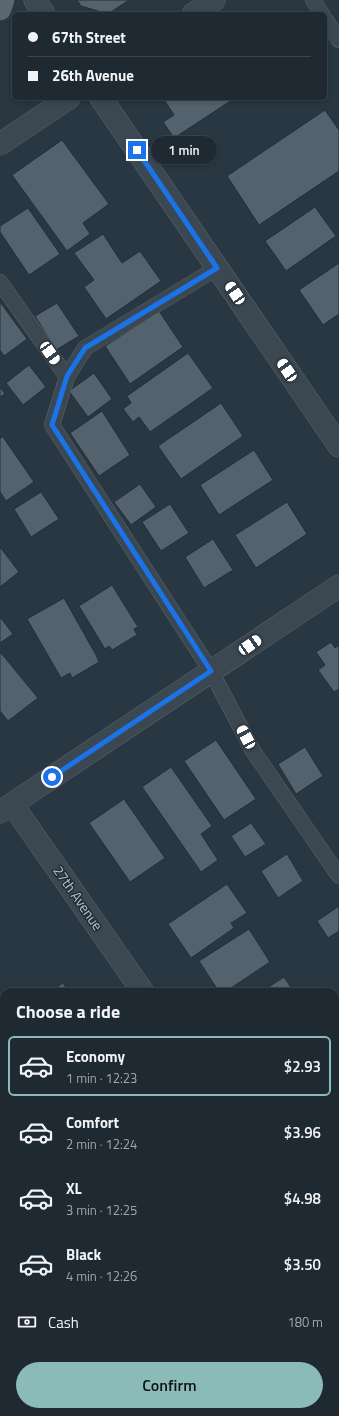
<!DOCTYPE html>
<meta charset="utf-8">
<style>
:root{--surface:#1e2932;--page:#2b353e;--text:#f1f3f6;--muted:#a1a6ac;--line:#3c454d;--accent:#8bbbb9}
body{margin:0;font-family:"Titillium Web",sans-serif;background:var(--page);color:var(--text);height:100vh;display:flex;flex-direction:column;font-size:15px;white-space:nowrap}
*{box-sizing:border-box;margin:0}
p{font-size:13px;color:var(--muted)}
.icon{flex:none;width:22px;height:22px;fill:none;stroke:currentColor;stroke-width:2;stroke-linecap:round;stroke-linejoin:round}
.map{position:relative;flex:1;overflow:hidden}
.side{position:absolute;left:0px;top:988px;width:339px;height:428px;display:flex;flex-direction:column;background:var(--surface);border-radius:12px 12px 0 0;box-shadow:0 2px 6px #0003,0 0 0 1px var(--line)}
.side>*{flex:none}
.guide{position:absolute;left:12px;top:12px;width:315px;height:88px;border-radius:6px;box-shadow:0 2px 6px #0003,0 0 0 1px var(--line);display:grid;align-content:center;height:88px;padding:0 16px;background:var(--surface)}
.end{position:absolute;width:18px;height:18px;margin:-9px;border:5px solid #1a73e8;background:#fff;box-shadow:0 0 0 2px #fff}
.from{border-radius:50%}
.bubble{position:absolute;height:28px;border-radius:14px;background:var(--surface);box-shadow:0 2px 6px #0003,0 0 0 1px var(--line);font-size:13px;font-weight:600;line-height:28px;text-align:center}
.car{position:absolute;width:12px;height:24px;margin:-12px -6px;border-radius:5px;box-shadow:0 0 3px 1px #0007;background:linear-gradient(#fff 24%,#345 0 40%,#fff 0 76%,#345 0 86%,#fff 0)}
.guide b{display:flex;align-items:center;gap:14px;height:38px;font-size:15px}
.guide b+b{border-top:1px solid var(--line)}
.guide i{width:10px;height:10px;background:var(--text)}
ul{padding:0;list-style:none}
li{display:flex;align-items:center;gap:12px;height:60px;margin:0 8px 6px;padding:0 8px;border:2px solid transparent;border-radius:6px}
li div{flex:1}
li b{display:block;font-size:15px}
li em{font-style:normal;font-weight:600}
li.on{border-color:var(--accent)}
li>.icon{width:36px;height:36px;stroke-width:1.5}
h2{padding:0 16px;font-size:18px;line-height:48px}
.pay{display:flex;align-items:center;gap:10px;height:44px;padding:0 16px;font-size:15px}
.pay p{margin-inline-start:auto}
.primary-button{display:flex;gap:8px;margin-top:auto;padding:8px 16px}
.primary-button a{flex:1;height:46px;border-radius:24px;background:var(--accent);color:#111;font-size:16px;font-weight:600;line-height:46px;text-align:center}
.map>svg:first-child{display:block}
.building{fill:#54626e;stroke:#232f39}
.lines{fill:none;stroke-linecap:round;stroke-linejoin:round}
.service-casing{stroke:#5b666f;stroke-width:16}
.minor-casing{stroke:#5b666f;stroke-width:23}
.primary-casing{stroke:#49545e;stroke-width:23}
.service{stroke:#3c4851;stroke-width:15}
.minor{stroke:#3c4851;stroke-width:22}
.primary{stroke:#5b6771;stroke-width:22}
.route{stroke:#1a73e8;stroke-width:5}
.labels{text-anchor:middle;stroke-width:3;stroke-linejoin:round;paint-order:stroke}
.street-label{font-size:14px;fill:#bac3cb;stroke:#212d37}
</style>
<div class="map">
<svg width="339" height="1416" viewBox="0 0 339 1416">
<rect width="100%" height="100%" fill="#283742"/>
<path class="building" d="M77,0h52l-21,14 -27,-8z
M163,98h72l-61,40 -11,-16 11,-7z
M325,110l14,20v41l-80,54 -32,-49z
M62,140l47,64 -26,19 7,11 -23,17 -55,-76z
M315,207l21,29 -50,35 -21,-30z
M28,208l32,46 -31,21 -29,-43v-6z
M103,234l19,29 18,-12 21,30 -55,38 -22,-32 10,-7 -20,-27z
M339,263v51l-16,11 -24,-35z
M0,302l27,37 -23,17 -4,-6z
M57,303l22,33 -23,14 -21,-34z
M159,311l24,36 -53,37 -25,-38z
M188,353l25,35 -63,44 -11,-15 -6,5 -10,-13 8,-6 -4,-7z
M29,365l17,22 -23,18 -17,-22z
M94,373l18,26 -24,18 -19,-26z
M0,387l5,7 -5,3z
M221,403l22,33 -62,43 -23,-33z
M102,411l28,44 -31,21 -29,-43z
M3,437l31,45 -28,19 -6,-9v-54z
M254,450l19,30 -54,35 -19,-30z
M140,484l16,23 -25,18 -17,-23z
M41,492l18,27 -28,18 -17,-28z
M287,502l20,32 -51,34 -21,-33z
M170,504l19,29 -28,18 -19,-29z
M213,539l20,31 -29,18 -19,-31z
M0,547l19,25 -19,15z
M112,585l26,42 -4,2 3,6 -25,15 -3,-4 -4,3 -26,-43z
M64,598l32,57 3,7 -27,16 -2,-5 -9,5 -34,-59z
M0,617l13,17 -13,9z
M331,642l4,6 4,-3v44l-5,3 -16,-22 7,-5 -9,-13z
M0,653h1l37,45 -30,23 -8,-10z
M216,740l40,59 -32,21 -40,-59z
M305,747l18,29 -27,18 -18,-30z
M171,767l41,59 -11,8 17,26 -17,12 -59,-85z
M124,799l41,59 -35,24 -41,-59z
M251,823l15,21 -21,13 -14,-21z
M287,854l16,27 -25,17 -17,-27z
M227,884l20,29 -16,10 3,5 -43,30 -23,-34z
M339,906v25l-11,7 -11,-17z
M249,929l21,33 -45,30h-6l-20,-31z
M284,977l10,15h-33z
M63,983l6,9h-19z
M4,1008v27l-4,3v-27z
M339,1073v49l-4,2v-48z
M339,1139v37l-4,-6v-28z
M335,1385l4,6v25h-49l-3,-4h48z
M0,1397l4,9v6h2l2,4h-8z
M219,1412h31l3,4h-32z"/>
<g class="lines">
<defs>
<path id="service" d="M313,0l9,14
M325,19l14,21
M217,268l-132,80 -18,29 -15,48 159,246 42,80 86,125
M0,282l67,95"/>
<path id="minor" d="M35,0l9,14
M193,14l21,-14
M101,98l238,348
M0,144l69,-46
M12,804l131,188
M0,812l339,-226
M335,1269l4,6"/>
<path id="primary" d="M0,9l3,-9"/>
</defs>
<use href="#service" class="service-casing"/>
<use href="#minor" class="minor-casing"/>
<use href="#primary" class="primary-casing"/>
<use href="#service" class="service"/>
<use href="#minor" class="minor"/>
<use href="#primary" class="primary"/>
</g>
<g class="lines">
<path class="route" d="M52,777l159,-106 -159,-246 15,-49 18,-28 132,-80 -80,-118"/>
</g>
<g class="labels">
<g class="street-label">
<text transform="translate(78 898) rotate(55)" y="5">27th Avenue</text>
</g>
</g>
</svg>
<i class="end from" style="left:52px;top:777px"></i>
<i class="end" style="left:137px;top:150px"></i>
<div class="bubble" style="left:151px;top:136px;width:66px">1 min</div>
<i class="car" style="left:235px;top:293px;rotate:326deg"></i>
<i class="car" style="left:50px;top:353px;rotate:145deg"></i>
<i class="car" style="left:287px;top:370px;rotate:326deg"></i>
<i class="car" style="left:250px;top:645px;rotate:56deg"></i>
<i class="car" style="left:246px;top:737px;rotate:332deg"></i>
<div class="guide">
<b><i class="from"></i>67th Street</b>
<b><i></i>26th Avenue</b>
</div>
<section class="side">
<h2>Choose a ride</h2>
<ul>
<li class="on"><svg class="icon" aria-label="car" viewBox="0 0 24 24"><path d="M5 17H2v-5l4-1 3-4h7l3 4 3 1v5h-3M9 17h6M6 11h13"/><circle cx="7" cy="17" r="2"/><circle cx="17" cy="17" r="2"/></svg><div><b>Economy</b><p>1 min · 12:23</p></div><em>$2.93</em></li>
<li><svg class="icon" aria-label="car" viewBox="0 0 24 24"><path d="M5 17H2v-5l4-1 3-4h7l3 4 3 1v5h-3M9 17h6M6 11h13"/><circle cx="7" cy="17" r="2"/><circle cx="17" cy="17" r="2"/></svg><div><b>Comfort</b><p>2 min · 12:24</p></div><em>$3.96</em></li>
<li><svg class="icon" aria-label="car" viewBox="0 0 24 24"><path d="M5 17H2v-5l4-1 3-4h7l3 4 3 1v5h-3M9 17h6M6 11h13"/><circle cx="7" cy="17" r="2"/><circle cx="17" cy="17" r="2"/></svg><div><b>XL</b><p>3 min · 12:25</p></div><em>$4.98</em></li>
<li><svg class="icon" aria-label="car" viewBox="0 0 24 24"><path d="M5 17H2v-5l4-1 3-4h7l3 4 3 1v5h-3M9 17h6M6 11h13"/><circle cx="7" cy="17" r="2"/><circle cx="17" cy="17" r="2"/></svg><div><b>Black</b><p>4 min · 12:26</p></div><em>$3.50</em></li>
</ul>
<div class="pay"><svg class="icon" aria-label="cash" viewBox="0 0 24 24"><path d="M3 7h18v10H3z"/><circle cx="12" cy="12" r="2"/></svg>Cash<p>180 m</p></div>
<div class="primary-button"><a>Confirm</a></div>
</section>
</div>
